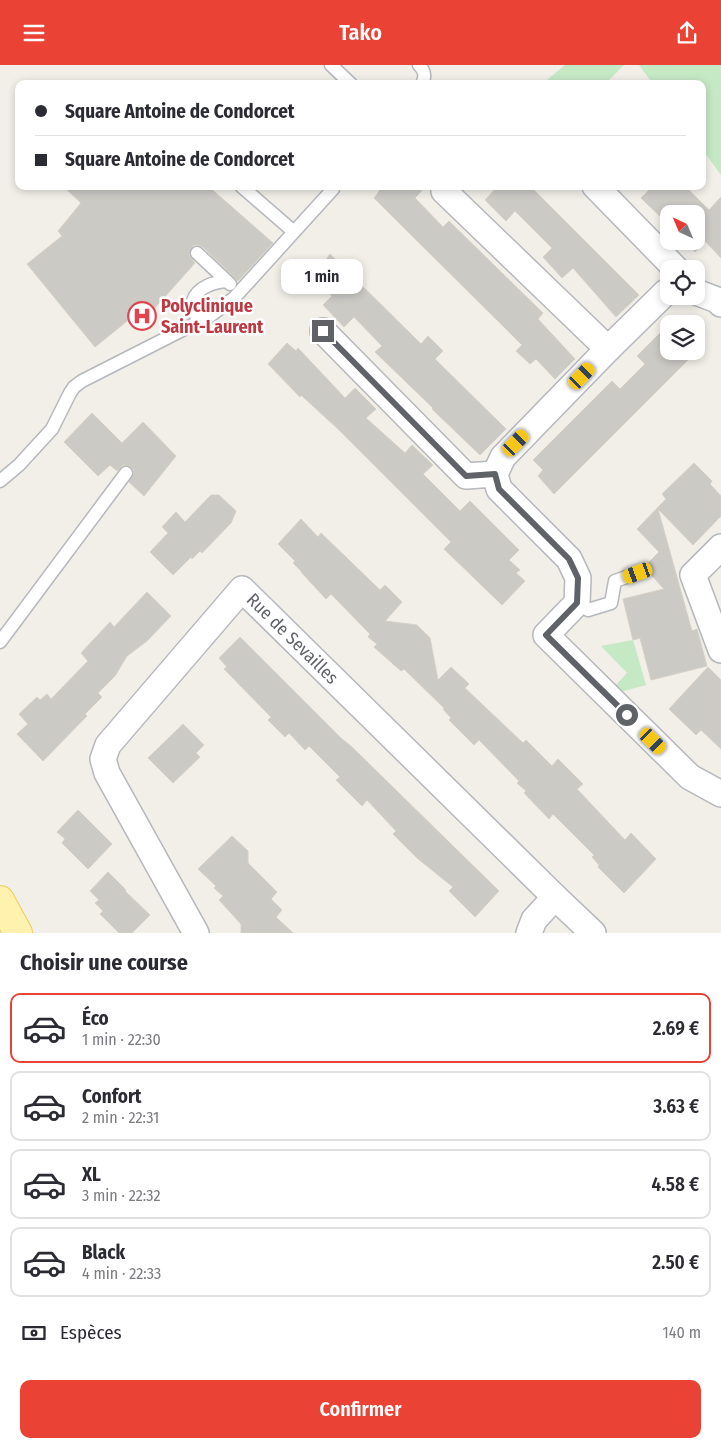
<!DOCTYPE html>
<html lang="fr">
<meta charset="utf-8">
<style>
:root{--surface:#fff;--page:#f2f2f3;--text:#2b2b33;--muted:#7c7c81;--line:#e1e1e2;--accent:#ea4335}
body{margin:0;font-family:"Fira Sans Condensed",sans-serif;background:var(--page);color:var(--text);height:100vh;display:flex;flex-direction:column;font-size:19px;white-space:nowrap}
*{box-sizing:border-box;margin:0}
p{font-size:16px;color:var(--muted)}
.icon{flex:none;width:28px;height:28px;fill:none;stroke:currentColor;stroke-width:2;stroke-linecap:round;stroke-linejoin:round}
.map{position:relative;height:868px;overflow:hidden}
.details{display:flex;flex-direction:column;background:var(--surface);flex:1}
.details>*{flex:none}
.hud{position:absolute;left:15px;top:15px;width:691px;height:110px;border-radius:10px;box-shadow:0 2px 8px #0003;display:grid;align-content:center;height:110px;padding:0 20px;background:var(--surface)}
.needle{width:32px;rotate:316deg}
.fabs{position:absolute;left:660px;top:140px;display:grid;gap:10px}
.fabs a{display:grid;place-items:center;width:45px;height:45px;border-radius:10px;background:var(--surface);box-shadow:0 2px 8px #0003;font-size:25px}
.end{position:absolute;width:22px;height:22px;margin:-11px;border:6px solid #5f6368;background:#fff;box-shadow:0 0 0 2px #fff}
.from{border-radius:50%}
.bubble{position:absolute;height:35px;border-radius:10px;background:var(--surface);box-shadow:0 2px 8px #0003;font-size:16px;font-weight:600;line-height:35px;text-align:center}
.car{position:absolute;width:15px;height:30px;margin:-15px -8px;border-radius:6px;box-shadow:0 0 4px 1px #0007;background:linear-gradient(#f5c518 24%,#345 0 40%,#f5c518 0 76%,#345 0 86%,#f5c518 0)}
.hud b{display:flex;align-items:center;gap:18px;height:48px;font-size:19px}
.hud b+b{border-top:1px solid var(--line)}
.hud i{width:12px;height:12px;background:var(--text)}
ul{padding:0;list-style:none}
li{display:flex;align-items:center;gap:15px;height:70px;margin:0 10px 8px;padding:0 10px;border:2px solid var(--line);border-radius:10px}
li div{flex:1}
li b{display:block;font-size:19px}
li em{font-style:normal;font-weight:600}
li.current{border-color:var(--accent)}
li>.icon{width:45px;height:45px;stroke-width:1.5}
h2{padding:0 20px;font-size:22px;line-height:60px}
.pay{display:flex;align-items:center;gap:12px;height:55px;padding:0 20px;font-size:19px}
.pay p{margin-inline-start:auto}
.action{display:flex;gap:10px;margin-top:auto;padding:10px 20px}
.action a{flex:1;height:58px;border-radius:10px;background:var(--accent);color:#fff;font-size:20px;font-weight:600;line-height:58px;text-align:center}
header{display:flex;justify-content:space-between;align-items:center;height:65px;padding:0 20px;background:var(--accent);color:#fff;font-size:22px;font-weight:600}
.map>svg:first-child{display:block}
.green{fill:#c5e8c5}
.building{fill:#cccac5;stroke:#d6d1c6}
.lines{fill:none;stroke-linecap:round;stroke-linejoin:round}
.lane-casing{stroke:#b5b8bc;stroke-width:15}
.street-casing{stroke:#b5b8bc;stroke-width:28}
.primary-casing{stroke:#f2c960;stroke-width:30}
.lane{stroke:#fff;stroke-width:12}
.street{stroke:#fff;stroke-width:25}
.primary{stroke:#fff2af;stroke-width:28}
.route{stroke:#5f6368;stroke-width:6}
.labels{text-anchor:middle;stroke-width:5;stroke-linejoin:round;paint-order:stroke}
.health-label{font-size:18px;font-weight:bold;fill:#be3a42;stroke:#fff;text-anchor:start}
.street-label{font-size:18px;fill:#5f6368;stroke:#fff}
</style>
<header><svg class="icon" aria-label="menu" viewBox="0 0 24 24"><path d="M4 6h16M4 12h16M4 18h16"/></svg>Tako<svg class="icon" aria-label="share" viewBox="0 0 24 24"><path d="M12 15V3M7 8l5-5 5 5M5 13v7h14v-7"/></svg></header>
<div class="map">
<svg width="721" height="868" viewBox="0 0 721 868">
<rect width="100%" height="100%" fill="#f1efe8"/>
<path class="green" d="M565,0h59l-19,19h-63z
M639,0h82v110l-18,-25 -1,-66h-49z
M633,575l13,45 -26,7 -5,-6 12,-13 -26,-27z"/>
<path class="building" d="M63,121h145l65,57 -35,38 -35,-34 -5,-2h-4l-3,3 -2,7 6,8 -42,47 -6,-5 -52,42 -68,-83 35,-28 -4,-5 23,-28z
M383,121h43l-11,12 28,29 6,-6 94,92 -5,6 37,40 -20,20 -19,-20 -6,5 -14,-13 6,-6 -148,-147z
M498,121h32l109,109 -23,22 -43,-49 -11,10 -19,-21 9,-9 -37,-37 -9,10 -21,-21z
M653,121h32l24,24 12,-13v61l-16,-17 -10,11 -10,-11h11v-27h-27v11l-28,-27z
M330,189l91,90 7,-8 15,15 -8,8 71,70 -26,26 -48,-46 1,-1 -58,-56 7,-6 -28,-29 -10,10 -21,-22 9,-9 -10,-10 4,-3 -10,-10z
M668,260l1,26 27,1 -142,142 -16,-18 5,-6 -10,-10 79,-79 8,8 25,-25 -8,-8z
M287,278l9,8 2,-3 47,50 10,-10 21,21 -10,9 39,35 7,-8 21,20 -10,9 37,37 10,-10 49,49 -10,10 11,10 -4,3 9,8 -23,24 -58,-56 7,-7 -113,-113 -37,-34 -1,2 -32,-33z
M92,348l30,30 21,-21 33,34 -32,40 -15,-14 5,-9 -1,-4 -3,-3 -7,-1 -6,6 -7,-6 -12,11 -34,-34z
M694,398l18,18 -2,3 11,12v20l-28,29 -35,-36 34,122 5,-2 10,37 -56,14 -11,-42 -7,2 -10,-41 41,-10 -20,-22 15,-15 -22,-23 29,-30 -4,-5z
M211,430h8l17,16 -5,12 -29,30 -2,-2 -8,8 -1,-2 -18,18 -23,-23 18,-19 -6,-6 14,-15 9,10z
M301,454l17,18 3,-4 59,57 5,-5 17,17 -17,19 32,4 13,13 8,42 13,-13 18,17 -4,4 58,55 3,-3 26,26 6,-7 25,25 -6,5 48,51 6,-7 25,26 -32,34 -26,-26 1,-2 -7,-8 2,-2 -41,-41 -4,5 -25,-26 2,-2 -9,-8 2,-2 -40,-41 -5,5 -25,-25 2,-2 -8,-9 1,-1 -40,-39 -3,2 -27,-24 3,-3 -9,-7 2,-3 -39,-40 -5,5 -25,-27h1l-9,-9 2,-2 -17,-17z
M147,527l24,24 -24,25 -20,15 -12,20 -17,17 4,4 -17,17 2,2 -44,45 -26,-27 11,-10 -9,-10 18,-17 3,3 7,-6 4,5 37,-38 -7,-8 29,-31 4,5z
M240,572l101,101 11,9 147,144 -24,26 -26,-26 4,-4 -36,-29 -24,-24 3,-3 -29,-31 -5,6 -26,-26 4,-3 -31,-31 -4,4 -16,-17 -4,4 -17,-17 3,-3 -47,-48 3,-2 -8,-9z
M708,602l13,13v69l-20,-19 -5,5 -27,-26z
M183,659l21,21 -8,8 4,4 -27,26 -25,-25z
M78,745l34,34 -24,25 -26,-26 3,-4 -8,-7z
M232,771l16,15v12l29,29 -6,7 11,11 -6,7 17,16h-52v-9l-22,-24 4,-4 -9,-8 2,-2 -18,-17z
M108,807l18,18 -1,1 25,24 -18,18h-13l-19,-19 3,-3 -8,-8 4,-3 -9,-9z"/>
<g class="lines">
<defs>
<path id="lane" d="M331,0l20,19
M419,0c6,6 7,11 3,19
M241,121l53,46
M197,188l33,31
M199,257c-3,-6 -7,-14 -6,-21 4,-14 21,-19 34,-20
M0,416l19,-16 33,-36 18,-36 4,-6 8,-6 128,-65 24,-18 99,-109v-3
M577,538l11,7 23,-7 4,-22 23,-8
M0,577l126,-169"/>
<g id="street">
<path d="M595,121l81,83"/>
<path d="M444,126l164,158"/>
<path d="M669,226l-3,1 -58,57 -105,108 -8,17 4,15 70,70 9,19 -1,25 -31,32 144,142 31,17"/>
<path d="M696,227l21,8 4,4"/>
<path d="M323,266l143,145 29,-2"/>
<path d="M721,482l-28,28 28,75"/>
<path id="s1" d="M196,868l-89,-160 -4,-14 5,-14 134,-156 313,308 38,36"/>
<path d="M529,868l5,-13 21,-23"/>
</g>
<path id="primary" d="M0,835l18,33"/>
</defs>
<use href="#lane" class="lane-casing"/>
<use href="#street" class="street-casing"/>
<use href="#primary" class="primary-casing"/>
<use href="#lane" class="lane"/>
<use href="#street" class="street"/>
<use href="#primary" class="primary"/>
</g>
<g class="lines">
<path class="route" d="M323,266l143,145 29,-2 4,15 70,70 9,19 -1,25 -31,32 81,80"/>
</g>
<defs>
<symbol id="hospital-ring" viewBox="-11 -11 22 22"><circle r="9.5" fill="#fff" stroke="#e0444e" stroke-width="1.5"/><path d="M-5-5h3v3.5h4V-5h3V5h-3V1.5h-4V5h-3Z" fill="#e0444e"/></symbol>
</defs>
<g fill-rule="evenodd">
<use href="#hospital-ring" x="126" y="235" width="32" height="32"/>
</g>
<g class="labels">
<g class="health-label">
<text x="161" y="247">Polyclinique<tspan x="161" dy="21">Saint-Laurent</tspan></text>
</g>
<g class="street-label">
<text dy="6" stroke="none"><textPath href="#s1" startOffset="489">Rue de Sevailles</textPath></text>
</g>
</g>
</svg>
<div class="fabs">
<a><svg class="needle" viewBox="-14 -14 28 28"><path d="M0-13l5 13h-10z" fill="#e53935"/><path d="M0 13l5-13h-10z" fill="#7c7c81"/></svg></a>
<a><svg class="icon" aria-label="locate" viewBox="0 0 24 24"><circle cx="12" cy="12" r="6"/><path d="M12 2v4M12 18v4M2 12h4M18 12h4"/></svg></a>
<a><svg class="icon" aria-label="layers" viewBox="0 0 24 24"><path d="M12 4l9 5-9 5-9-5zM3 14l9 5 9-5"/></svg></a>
</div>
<i class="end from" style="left:627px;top:650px"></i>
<i class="end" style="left:323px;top:266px"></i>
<div class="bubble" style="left:281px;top:194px;width:82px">1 min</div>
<i class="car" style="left:582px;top:311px;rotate:44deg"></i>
<i class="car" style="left:516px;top:378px;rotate:44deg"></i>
<i class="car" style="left:638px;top:508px;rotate:250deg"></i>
<i class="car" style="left:653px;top:676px;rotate:135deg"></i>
<div class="hud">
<b><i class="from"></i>Square Antoine de Condorcet</b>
<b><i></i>Square Antoine de Condorcet</b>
</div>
</div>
<section class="details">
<h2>Choisir une course</h2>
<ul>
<li class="current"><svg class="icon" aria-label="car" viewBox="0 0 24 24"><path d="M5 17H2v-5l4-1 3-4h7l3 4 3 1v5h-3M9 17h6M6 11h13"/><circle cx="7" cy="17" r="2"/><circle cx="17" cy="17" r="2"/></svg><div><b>Éco</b><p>1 min · 22:30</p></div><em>2.69 €</em></li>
<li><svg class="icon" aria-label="car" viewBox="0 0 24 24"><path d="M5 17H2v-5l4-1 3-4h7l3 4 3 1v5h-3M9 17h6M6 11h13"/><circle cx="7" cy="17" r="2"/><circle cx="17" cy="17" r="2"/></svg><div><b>Confort</b><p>2 min · 22:31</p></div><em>3.63 €</em></li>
<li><svg class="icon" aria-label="car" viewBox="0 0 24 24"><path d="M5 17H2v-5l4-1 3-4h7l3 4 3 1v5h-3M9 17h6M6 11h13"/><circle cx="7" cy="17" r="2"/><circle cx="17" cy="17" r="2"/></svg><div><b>XL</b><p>3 min · 22:32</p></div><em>4.58 €</em></li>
<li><svg class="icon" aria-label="car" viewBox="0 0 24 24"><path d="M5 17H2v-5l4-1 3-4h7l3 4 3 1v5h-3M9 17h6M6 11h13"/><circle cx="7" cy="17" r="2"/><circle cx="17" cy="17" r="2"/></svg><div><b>Black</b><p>4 min · 22:33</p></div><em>2.50 €</em></li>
</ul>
<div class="pay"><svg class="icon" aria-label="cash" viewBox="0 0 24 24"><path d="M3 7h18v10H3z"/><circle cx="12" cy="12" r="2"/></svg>Espèces<p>140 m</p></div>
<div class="action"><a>Confirmer</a></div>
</section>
